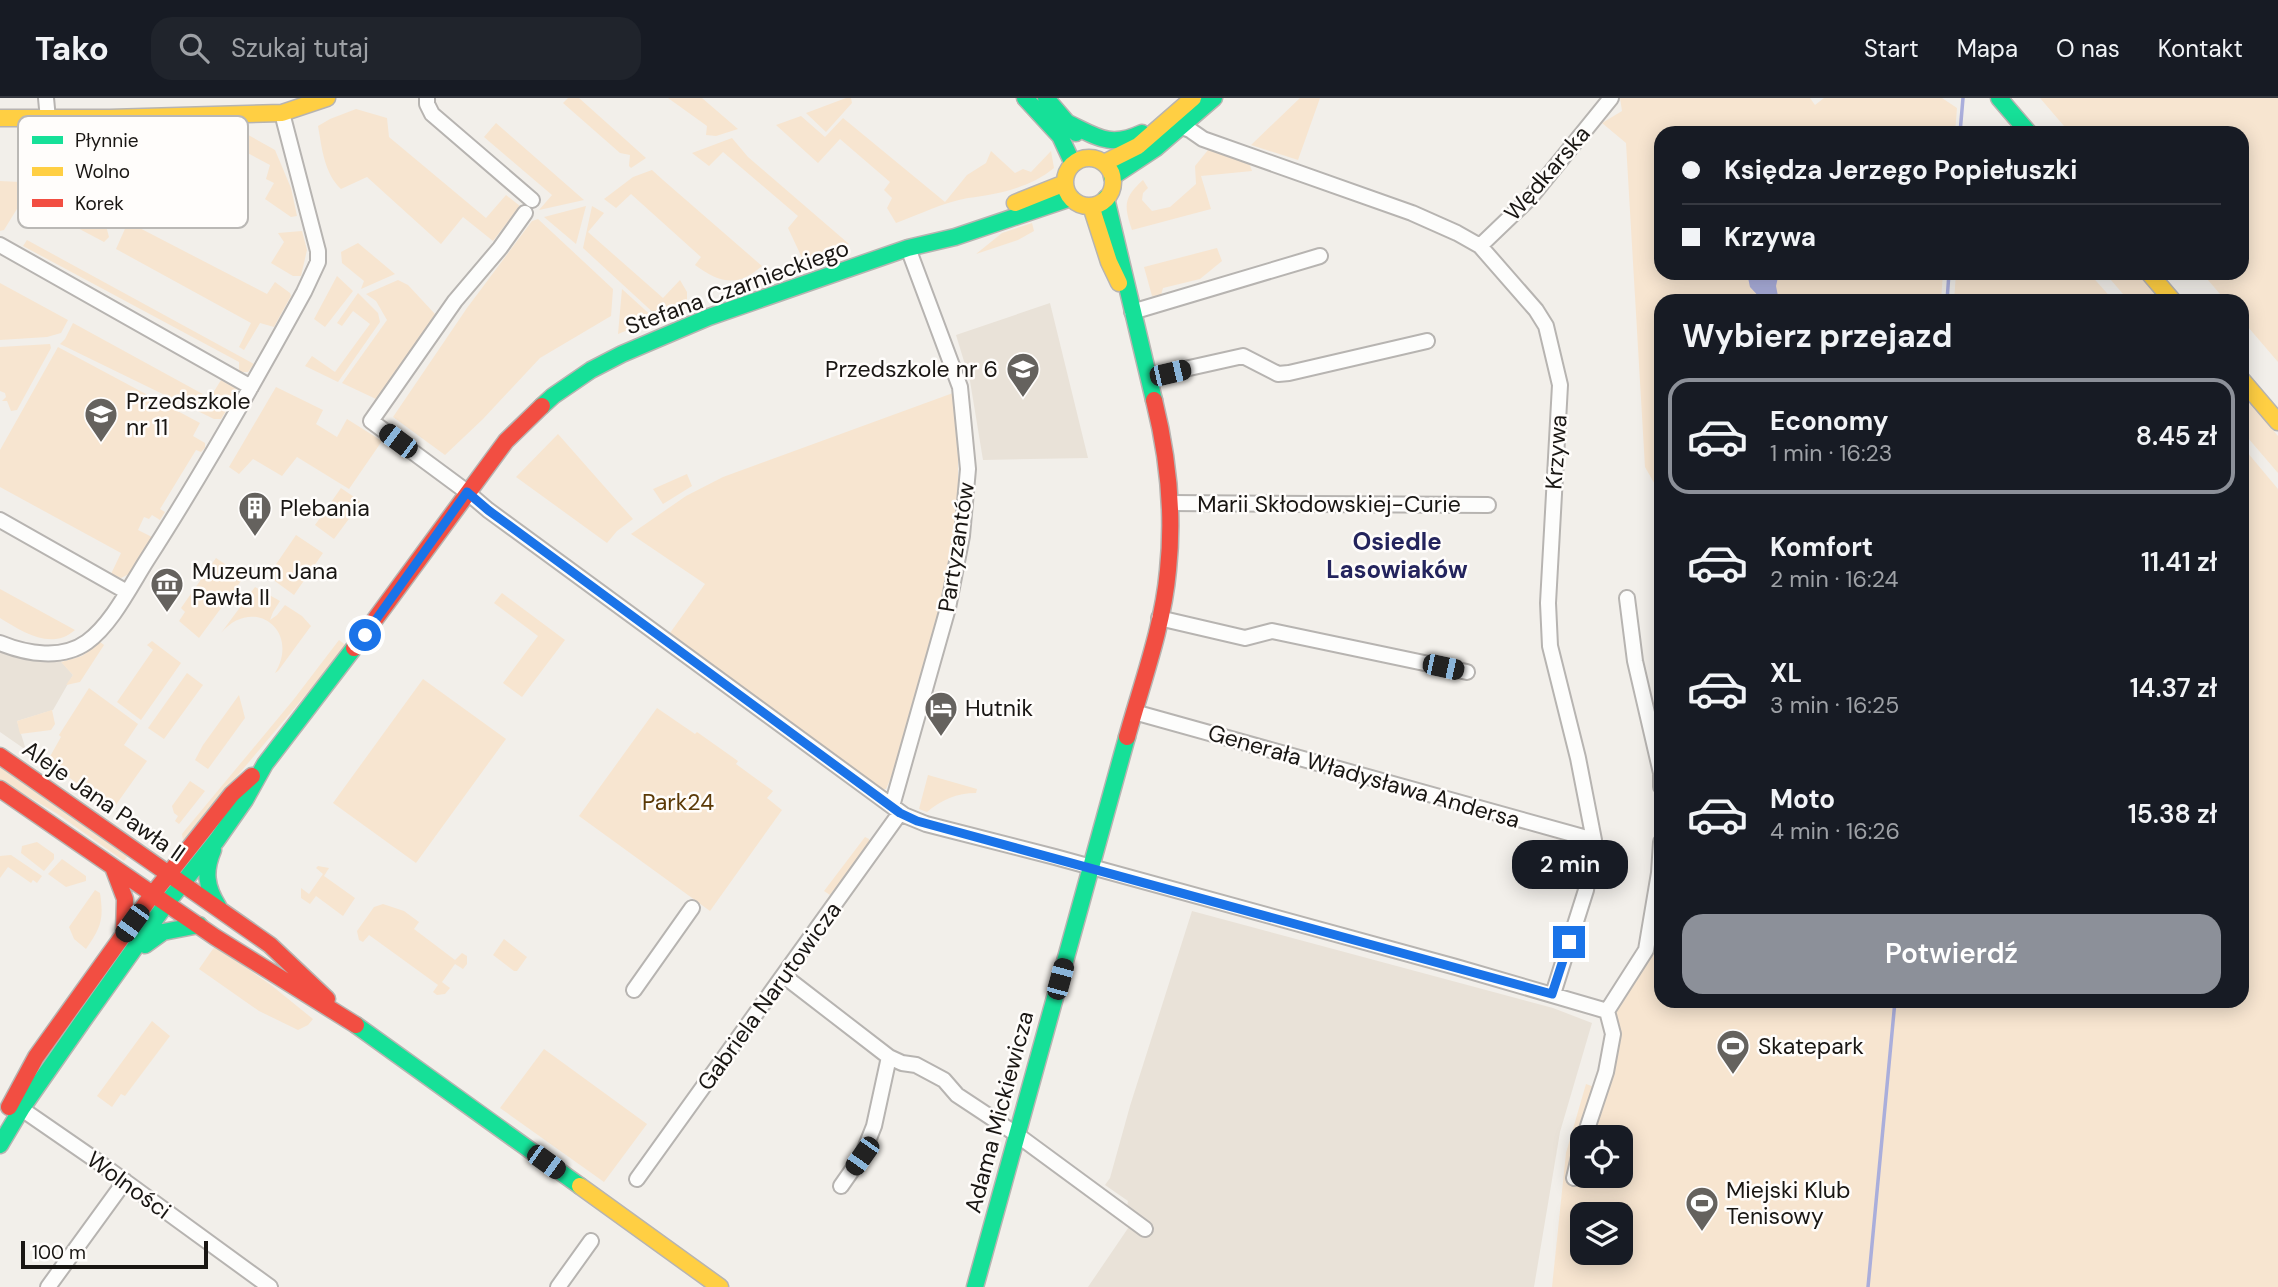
<!DOCTYPE html>
<html lang="pl">
<meta charset="utf-8">
<style>
:root{--surface:#171b24;--page:#20242c;--text:#f1f3f6;--muted:#9ea1a6;--line:#363941;--accent:#8c9099}
body{margin:0;font-family:"DM Sans",sans-serif;background:var(--page);color:var(--text);height:100vh;display:flex;flex-direction:column;font-size:26px;white-space:nowrap}
*{box-sizing:border-box;margin:0}
p{font-size:23px;color:var(--muted)}
.icon{flex:none;width:38px;height:38px;fill:none;stroke:currentColor;stroke-width:2;stroke-linecap:round;stroke-linejoin:round}
.map{position:relative;flex:1;overflow:hidden}
.side{position:absolute;left:1654px;top:196px;width:595px;height:714px;display:flex;flex-direction:column;background:var(--surface);border-radius:21px;box-shadow:0 4px 18px #0003}
.side>*{flex:none}
.banner{position:absolute;left:1654px;top:28px;width:595px;height:154px;border-radius:21px;box-shadow:0 4px 18px #0003;display:grid;align-content:center;height:154px;padding:0 28px;background:var(--surface)}
.buttons{position:absolute;left:1570px;top:1027px;display:grid;gap:14px}
.buttons a{display:grid;place-items:center;width:63px;height:63px;border-radius:14px;background:var(--surface);box-shadow:0 4px 18px #0003;font-size:35px}
.scale{position:absolute;left:21px;bottom:18px;width:187px;box-sizing:border-box;padding-left:7px;border:4px solid #191613;border-top:0;font-size:19px;line-height:24px;white-space:nowrap;color:#191613;-webkit-text-stroke:5px #fffdfb;paint-order:stroke}
.end{position:absolute;width:32px;height:32px;margin:-16px;border:9px solid #1a73e8;background:#fff;box-shadow:0 0 0 4px #fff}
.from{border-radius:50%}
.bubble{position:absolute;height:49px;border-radius:21px;background:var(--surface);box-shadow:0 4px 18px #0003;font-size:23px;font-weight:600;line-height:49px;text-align:center}
.car{position:absolute;width:21px;height:42px;margin:-21px -10px;border-radius:9px;box-shadow:0 0 5px 2px #0007;background:linear-gradient(#222 24%,#8ab4d8 0 40%,#222 0 76%,#8ab4d8 0 86%,#222 0)}
.banner b{display:flex;align-items:center;gap:24px;height:66px;font-size:26px}
.banner b+b{border-top:2px solid var(--line)}
.banner i{width:18px;height:18px;background:var(--text)}
ul{padding:0;list-style:none}
li{display:flex;align-items:center;gap:21px;height:116px;margin:0 14px 10px;padding:0 14px;border:4px solid transparent;border-radius:21px}
li div{flex:1}
li b{display:block;font-size:26px}
li em{font-style:normal;font-weight:600}
li.on{border-color:var(--accent)}
li>.icon{width:63px;height:63px;stroke-width:1.5}
h2{padding:0 28px;font-size:32px;line-height:84px}
.cta{display:flex;gap:14px;margin-top:auto;padding:14px 28px}
.cta a{flex:1;height:80px;border-radius:21px;background:var(--accent);color:#fff;font-size:28px;font-weight:600;line-height:80px;text-align:center}
header{display:flex;align-items:center;gap:42px;box-sizing:border-box;height:98px;padding:0 35px;background:var(--surface);border-bottom:2px solid var(--line)}
header strong{font-size:33px}
nav{display:flex;gap:38px;margin-inline-start:auto;font-size:24px}
.search{width:490px;height:63px;background:var(--page);display:flex;align-items:center;gap:18px;box-sizing:border-box;padding:0 24px;border-radius:21px;color:var(--muted);font-size:26px}
.map>svg:first-child{display:block}
.built{fill:#e9e2d8}
.green{fill:#f7e5d0;fill-rule:evenodd}
.water{fill:#aaaedb}
.lines{fill:none;stroke-linecap:round;stroke-linejoin:round}
.stream{stroke:#aaaedb;stroke-width:3.5}
.street-casing{stroke:#b7b4b1;stroke-width:18}
.fast-casing{stroke:#b7b4b1;stroke-width:19}
.slow-casing{stroke:#b7b4b1;stroke-width:19}
.jam-casing{stroke:#b7b4b1;stroke-width:19}
.street{stroke:#fdfdfc;stroke-width:14}
.fast{stroke:#16e098;stroke-width:16}
.slow{stroke:#ffcf43;stroke-width:16}
.jam{stroke:#f24e42;stroke-width:16}
.route{stroke:#1a73e8;stroke-width:9}
.labels{text-anchor:middle;stroke-width:5;stroke-linejoin:round;paint-order:stroke}
.street-label{font-size:23px;fill:#191613;stroke:#fffdfb}
.poi-label{font-size:23px;fill:#191613;stroke:#fffdfb;text-anchor:start}
.park-label{font-size:23px;fill:#5b3906;stroke:#fffdfb}
.neighbourhood-label{font-size:24px;font-weight:bold;fill:#24245d;stroke:#fffdfb}
.key{fill:#fffdfb;stroke:#bab8b5;stroke-width:2}
.key-label{font-size:19px;fill:#191613}
</style>
<header>
<strong>Tako</strong>
<div class="search"><svg class="icon" aria-label="search" viewBox="0 0 24 24"><circle cx="10" cy="10" r="6"/><path d="M15 15l6 6"/></svg>Szukaj tutaj</div>
<nav><a>Start</a><a>Mapa</a><a>O nas</a><a>Kontakt</a></nav>
</header>
<div class="map">
<svg width="2278" height="1189" viewBox="0 0 2278 1189">
<rect width="100%" height="100%" fill="#f2efea"/>
<path class="built" d="M1050,205l38,155 -105,2 -13,-79 -14,-46z
M0,554l18,5 41,2 14,16 -20,35 -36,11 9,29 -26,-18z
M1192,813l361,97 39,15 -32,109 -26,155h-446l49,-72 -10,-8 1,-6 -23,-16 5,-7 20,-72z"/>
<path class="green" d="M568,0h11l67,60 -15,10 -2,-2 1,-11 -10,-2 -57,-50z
M668,0h34l36,31 -22,7 -10,-1 1,-9z
M846,0h5l1,5 -26,29 -20,-19z
M1300,0h20l-22,62 -47,-15z
M1620,0h190l5,7 9,-7h118l15,10 -2,25h-294v140h282l-2,28h-280v194l-16,-28 -19,-324 -24,-20 20,-12z
M2040,0h238v264l-36,-42v-19h-16l-24,-28h40v-140h-172z
M356,11l31,9 2,19 97,81 20,-23 14,11 -27,35 -30,-24 -22,27 -74,-67 -26,12c-17,-16 -19,-41 -23,-63l12,-7z
M801,18l24,21 18,-19 102,84 22,-27 19,-12 5,-12 24,22 8,-4 8,3 20,-21 3,17c-24,20 -56,26 -86,30 -24,4 -50,17 -72,25l-9,-15 5,-10 -8,-8 6,-8 -50,-43 -22,24 -42,-38z
M496,25l88,77 -45,10 13,-15 -68,-58z
M243,34l32,18 16,38 6,28 -6,1 -26,-18 9,-16 -8,-4 4,-14 -41,-22 4,-10z
M732,40l16,19 101,87 -46,16 -15,-32 10,-12 -75,-64 -14,14 -17,-13z
M1208,52l40,10 4,11 -51,5 10,33 -79,21c-8,-24 -9,-32 11,-50l5,8 -5,5 -1,7 10,11 18,-4 26,-23 -1,-18z
M652,72l11,10 99,86c-25,22 -42,17 -67,-1l6,-8 -70,-63 -15,14 -12,-9 29,-22z
M35,80l68,37 6,22 -5,5 -81,-43 -19,31 -4,1v-50l20,1z
M586,108l-10,38 -32,-27z
M592,108l12,7 -16,19 75,66 17,-18 7,12v15l-29,10 -75,-69z
M538,121l75,70 -2,27 -71,42 -57,61 -38,36 -52,-38 74,-109 65,-87z
M128,124l139,72 8,-12 15,11 1,3 -17,31 -14,-4 -16,27 -5,-3 12,-24 -135,-74z
M1032,125l2,8 -16,9 -42,14 26,-21z
M302,133l5,19 -6,26h-8l-22,-13 13,-21 -6,-9z
M27,142l227,124 -6,8h-9v-10l-216,-116z
M358,145l37,31 -34,15 3,-8 -22,-18 -1,-11z
M1217,150l5,13 -22,18 -37,9 -2,7 -9,1 -8,-29z
M1956,175h133l25,28h-160z
M2105,175h32l24,28h-32z
M337,178l16,15 -28,36 -11,-8z
M398,182l10,5 27,29 -50,76 -9,9 -34,-16 45,-63 -11,-19 -10,-7z
M0,185l68,37 -7,13 -14,4 -47,3z
M622,191l33,30 -37,15z
M358,195l20,20 2,9 -42,60 -33,-16 7,-10 23,16 35,-48 -17,-13 -11,15 -5,-3z
M73,225l137,75 11,-18 16,9 -3,8 -7,-2 -8,11 7,5 -5,8h-7l-154,-75 5,-5z
M50,246l1,4 -34,62 -6,1 -4,-10h-5l4,-4 -1,-4 -5,-2v-44z
M58,249l142,76 -7,13 12,7v5l-4,4 -5,-2 -36,59 5,3 -5,8 -8,-5 -3,4 -5,-2 -6,13 14,7 -23,37 -8,4 -10,-4 10,-21 -121,-66v-37z
M276,289l47,23 -7,14 21,13 10,-18 35,22 -33,48 -52,-32 -15,19 -29,-17 -14,15 -10,-7z
M953,295l5,62v64l-18,87 -48,169 -6,14h-8l-208,-156 35,-49 -74,-50 55,-38 37,-19z
M2242,296l36,42v37l-36,-42z
M558,336l75,85 -16,12 -10,12 -91,-66z
M2242,348l36,43v798h-726l14,-134 20,-69 23,8 -8,-4 12,-54 -6,-23 37,-58 17,1v47h581zM1582,1040h38v38h-38zM1582,1116h38v39h-38z
M687,376l5,12 -29,18 -10,-15z
M341,390l29,20 -8,10 -8,-6 -20,27 -19,-14z
M296,437l27,18 -29,42 -26,-19z
M216,460l28,19 -45,61 -20,-17 6,-9 -4,-4z
M255,489l25,14 -7,11 -3,8 7,-5 8,-10 17,11 9,10 -33,45 -3,2c26,-43 -22,-78 -54,-40z
M0,491l75,41c-24,21 -52,2 -75,-12z
M502,495l63,47 -43,57 -19,-14 35,-47 -44,-33z
M339,542l8,6 -164,194 -1,-6 4,-5 108,-130z
M152,543l29,22 -40,57 -24,-18 36,-52 -6,-5z
M100,544l4,3 -24,37 -14,3 7,-10 -12,-13 21,-6z
M187,575l16,12 -39,54 -16,-11z
M423,581l83,60 -90,124 -83,-60z
M89,590l49,36 -14,21 23,16 -34,48 -64,-46 -1,-3 13,-23 -2,-2z
M239,597l6,23 -37,51 -13,-9 8,-15z
M657,610l38,26 2,-2 41,29 -2,3 37,27 -6,7 15,12 -72,101 -131,-95z
M52,612l3,14 -4,6 -31,4 -3,-13z
M0,668l128,90 -4,5 -68,-48 -56,-33z
M928,677l49,14 -1,4c-19,0 -35,7 -49,19l-8,-3z
M190,683l15,10 -26,33 -4,-3 3,-5 -4,-3 -2,-7z
M865,739l4,2v4l-39,52 -6,-4z
M37,744l17,12v5l-10,12 -23,-18 1,-7z
M11,757l31,21 -5,7 -4,-3 -2,3 -23,-16 -8,11v-22z
M62,761l24,17v5l-20,6 -18,-13z
M318,768l11,2 -5,8 31,22 -12,18 -27,-20 -6,8 -9,-6v-10l8,6 14,-20 -7,-6z
M95,792l5,3c4,27 1,34 -14,56l-12,-10 -5,-12z
M383,806l21,7 15,11 -5,7 41,31 7,-7 5,3v8l-4,5 -8,-5 -13,18 8,6 -5,6 -8,1 -4,-3 5,-7 -69,-50 -6,7 -4,-2 -2,-9 17,-24z
M504,841l23,18 -10,14h-3l-21,-16z
M215,848l56,39 42,34 -5,6 -10,5 -39,-19 -60,-42z
M152,923l18,15 -45,60 -4,-2 -9,13 -15,-11z
M544,951l103,75 -43,58 -104,-74z"/>
<path class="water" d="M1747,175h32l-3,13 3,15h-16l-13,-14z"/>
<g class="lines">
<path class="stream" d="M1960,35l3,-35
M1947,203l2,-28
M1868,1189l27,-286"/>
<defs>
<path id="street" d="M46,0l2,21
M427,0v6l5,10 100,86
M1174,26l16,6 13,9 209,74 45,20 23,13 56,64 10,16 14,59 -12,218 2,43 28,112 16,82 -8,50 -33,104
M525,115l-25,35 -45,53 -84,120 96,71 21,18 416,305 22,9 129,33 401,110 151,44
M0,147l251,142
M1480,148l50,-48 81,-100
M1132,214l188,-56
M1149,279l94,-21 35,18 11,-1 138,-32
M1170,405l318,2
M0,422l127,72
M1627,500l8,63 26,112v14
M1159,520l86,20 27,-7 195,41
M0,545c27,11 62,17 87,-1 25,-18 44,-57 60,-82 56,-87 107,-177 157,-268l14,-30v-11l-36,-138
M1134,614l460,128
M892,708l56,-198 14,-72 6,-67 -8,-82 -52,-139
M784,878l105,81 13,6 14,2 28,15 13,15 59,39 129,95
M634,892l58,-82
M1607,913l39,-61 13,-77 2,-31
M13,1005l84,58 173,126
M1584,1040l22,-66 7,-38 -6,-23
M1574,1080l8,-34
M637,1081l263,-366
M841,1088l21,-30 12,-30 15,-69
M48,1189l77,-106
M558,1189l33,-46"/>
<path id="fast" d="M1025,0l35,38 13,28
M1046,0l30,35
M1999,0l30,35
M1068,25c29,14 42,25 74,10
M1112,79l44,-29 58,-50
M1106,100l48,202
M542,308l11,-10 38,-26 31,-16 87,-37 199,-69 47,-11 116,-39
M213,752c-9,21 -7,37 5,56
M145,847l18,-13 36,-7
M356,927l224,161
M0,1047l22,-37 60,-86 84,-118 51,-64 28,-40 20,-36 89,-116
M975,1189l152,-550"/>
<path id="slow" d="M0,20h110l172,-5 45,-15
M1065 84a24 24 0 1 1 48 0a24 24 0 1 1-48 0Z
M1104,65l34,-17 55,-48
M1015,105l50,-20
M1091,108l18,56 10,21
M2149,175l24,28
M2242,282l36,42
M580,1088l140,101"/>
<path id="jam" d="M354,550l152,-207 36,-35
M1127,639c15,-54 36,-110 41,-167 6,-57 0,-114 -14,-170
M0,658l270,189 57,54
M0,691l215,148 141,88
M114,772l11,29 -1,32
M9,1009l27,-50 116,-162 80,-101 20,-18"/>
</defs>
<use href="#street" class="street-casing"/>
<use href="#fast" class="fast-casing"/>
<use href="#slow" class="slow-casing"/>
<use href="#jam" class="jam-casing"/>
<use href="#street" class="street"/>
<use href="#fast" class="fast"/>
<use href="#slow" class="slow"/>
<use href="#jam" class="jam"/>
</g>
<g class="lines">
<path class="route" d="M365,537l102,-143 21,18 412,303 17,8 635,173 17,-52"/>
</g>
<defs>
<symbol id="school-pin" viewBox="-11 -11 22 30"><path d="M0 17L-7.5 6A9.5 9.5 0 1 1 7.5 6Z" fill="#65625e" stroke="#fffdfb"/><path d="M0-5L7-2L0 1L-7-2ZM-4 1L0 2.5L4 1V4Q0 6-4 4Z" fill="#fff"/></symbol>
<symbol id="building-pin" viewBox="-11 -11 22 30"><path d="M0 17L-7.5 6A9.5 9.5 0 1 1 7.5 6Z" fill="#65625e" stroke="#fffdfb"/><path d="M-4-6H4V6H1V3H-1V6H-4ZM-2.5-4.3h1.7v1.8h-1.7ZM.8-4.3h1.7v1.8H.8ZM-2.5-1h1.7V.8h-1.7ZM.8-1h1.7V.8H.8Z" fill="#fff"/></symbol>
<symbol id="museum-pin" viewBox="-11 -11 22 30"><path d="M0 17L-7.5 6A9.5 9.5 0 1 1 7.5 6Z" fill="#65625e" stroke="#fffdfb"/><path d="M0-6L6-3V-2H-6V-3ZM-5-1h2V3h-2ZM-1-1h2V3h-2ZM3-1h2V3H3ZM-6 4H6V6H-6Z" fill="#fff"/></symbol>
<symbol id="hotel-pin" viewBox="-11 -11 22 30"><path d="M0 17L-7.5 6A9.5 9.5 0 1 1 7.5 6Z" fill="#65625e" stroke="#fffdfb"/><path d="M-6-4.5h1.5V1H6V5H4.5V3h-9V5H-6ZM-4 0a1.8 1.8 0 1 1 3.6 0ZM.5 0V-2.5h3Q6-2.5 6 0Z" fill="#fff"/></symbol>
<symbol id="stadium-pin" viewBox="-11 -11 22 30"><path d="M0 17L-7.5 6A9.5 9.5 0 1 1 7.5 6Z" fill="#65625e" stroke="#fffdfb"/><path d="M0-5a6.5 5 0 1 0 0 10a6.5 5 0 1 0 0-10ZM-3.5-1.8h7v3.6h-7Z" fill="#fff"/></symbol>
</defs>
<g fill-rule="evenodd">
<use href="#school-pin" x="1004" y="252" width="38" height="52"/>
<use href="#school-pin" x="82" y="297" width="38" height="52"/>
<use href="#building-pin" x="236" y="391" width="38" height="52"/>
<use href="#museum-pin" x="148" y="467" width="38" height="52"/>
<use href="#hotel-pin" x="922" y="591" width="38" height="52"/>
<use href="#stadium-pin" x="1714" y="929" width="38" height="52"/>
<use href="#stadium-pin" x="1683" y="1086" width="38" height="52"/>
</g>
<g class="labels">
<g class="street-label">
<text transform="translate(1547 75) rotate(-49)" y="8">Wędkarska</text>
<text transform="translate(737 189) rotate(-20)" y="8">Stefana Czarnieckiego</text>
<text transform="translate(1556 354) rotate(-86)" y="8">Krzywa</text>
<text x="1329" y="414">Marii Skłodowskiej-Curie</text>
<text transform="translate(956 449) rotate(-81)" y="8">Partyzantów</text>
<text transform="translate(1364 678) rotate(16)" y="8">Generała Władysława Andersa</text>
<text transform="translate(104 703) rotate(35)" y="8">Aleje Jana Pawła II</text>
<text transform="translate(769 898) rotate(-54)" y="8">Gabriela Narutowicza</text>
<text transform="translate(999 1014) rotate(-75)" y="8">Adama Mickiewicza</text>
<text transform="translate(129 1087) rotate(36)" y="8">Wolności</text>
</g>
<g class="poi-label">
<text x="998" y="279" text-anchor="end">Przedszkole nr 6</text>
<text x="126" y="311">Przedszkole<tspan x="126" dy="26">nr 11</tspan></text>
<text x="280" y="418">Plebania</text>
<text x="192" y="481">Muzeum Jana<tspan x="192" dy="26">Pawła II</tspan></text>
<text x="965" y="618">Hutnik</text>
<text x="1758" y="956">Skatepark</text>
<text x="1726" y="1100">Miejski Klub<tspan x="1726" dy="26">Tenisowy</tspan></text>
</g>
<g class="park-label">
<text x="678" y="712">Park24</text>
</g>
<g class="neighbourhood-label">
<text x="1397" y="452">Osiedle<tspan x="1397" dy="28">Lasowiaków</tspan></text>
</g>
</g>
<rect x="18" y="18" width="230" height="112" rx="10" class="key"/>
<rect x="32" y="38" width="31" height="8" fill="#16e098"/>
<rect x="32" y="69" width="31" height="9" fill="#ffcf43"/>
<rect x="32" y="101" width="31" height="8" fill="#f24e42"/>
<g class="key-label">
<text x="75" y="49">Płynnie</text>
<text x="75" y="80">Wolno</text>
<text x="75" y="112">Korek</text>
</g>
</svg>
<div class="buttons">
<a><svg class="icon" aria-label="locate" viewBox="0 0 24 24"><circle cx="12" cy="12" r="6"/><path d="M12 2v4M12 18v4M2 12h4M18 12h4"/></svg></a>
<a><svg class="icon" aria-label="layers" viewBox="0 0 24 24"><path d="M12 4l9 5-9 5-9-5zM3 14l9 5 9-5"/></svg></a>
</div>
<div class="scale">100 m</div>
<i class="end from" style="left:365px;top:537px"></i>
<i class="end" style="left:1569px;top:844px"></i>
<div class="bubble" style="left:1512px;top:742px;width:116px">2 min</div>
<i class="car" style="left:1170px;top:275px;rotate:77deg"></i>
<i class="car" style="left:398px;top:343px;rotate:307deg"></i>
<i class="car" style="left:1443px;top:569px;rotate:102deg"></i>
<i class="car" style="left:132px;top:825px;rotate:216deg"></i>
<i class="car" style="left:1060px;top:881px;rotate:15deg"></i>
<i class="car" style="left:862px;top:1058px;rotate:215deg"></i>
<i class="car" style="left:546px;top:1064px;rotate:126deg"></i>
<div class="banner">
<b><i class="from"></i>Księdza Jerzego Popiełuszki</b>
<b><i></i>Krzywa</b>
</div>
<section class="side">
<h2>Wybierz przejazd</h2>
<ul>
<li class="on"><svg class="icon" aria-label="car" viewBox="0 0 24 24"><path d="M5 17H2v-5l4-1 3-4h7l3 4 3 1v5h-3M9 17h6M6 11h13"/><circle cx="7" cy="17" r="2"/><circle cx="17" cy="17" r="2"/></svg><div><b>Economy</b><p>1 min · 16:23</p></div><em>8.45 zł</em></li>
<li><svg class="icon" aria-label="car" viewBox="0 0 24 24"><path d="M5 17H2v-5l4-1 3-4h7l3 4 3 1v5h-3M9 17h6M6 11h13"/><circle cx="7" cy="17" r="2"/><circle cx="17" cy="17" r="2"/></svg><div><b>Komfort</b><p>2 min · 16:24</p></div><em>11.41 zł</em></li>
<li><svg class="icon" aria-label="car" viewBox="0 0 24 24"><path d="M5 17H2v-5l4-1 3-4h7l3 4 3 1v5h-3M9 17h6M6 11h13"/><circle cx="7" cy="17" r="2"/><circle cx="17" cy="17" r="2"/></svg><div><b>XL</b><p>3 min · 16:25</p></div><em>14.37 zł</em></li>
<li><svg class="icon" aria-label="car" viewBox="0 0 24 24"><path d="M5 17H2v-5l4-1 3-4h7l3 4 3 1v5h-3M9 17h6M6 11h13"/><circle cx="7" cy="17" r="2"/><circle cx="17" cy="17" r="2"/></svg><div><b>Moto</b><p>4 min · 16:26</p></div><em>15.38 zł</em></li>
</ul>
<div class="cta"><a>Potwierdź</a></div>
</section>
</div>
